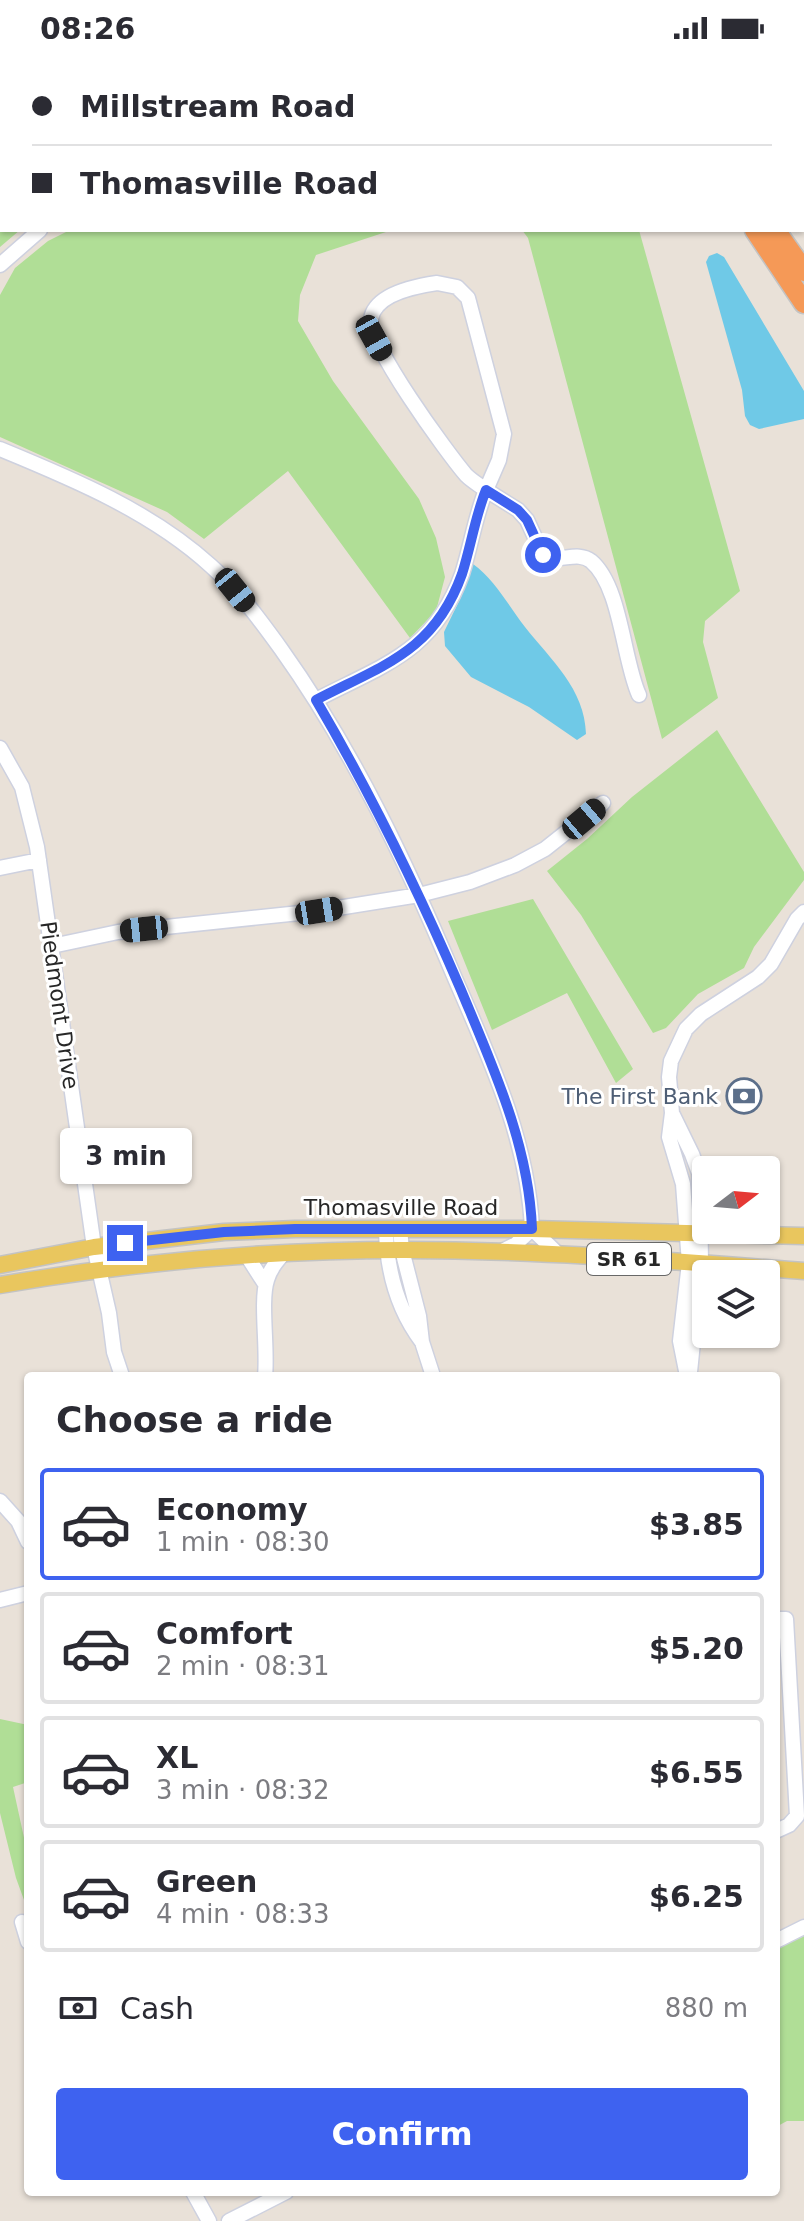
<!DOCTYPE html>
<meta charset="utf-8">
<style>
:root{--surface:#fff;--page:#f2f2f3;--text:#2b2b33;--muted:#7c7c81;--line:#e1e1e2;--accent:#3e62f0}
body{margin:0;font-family:"DejaVu Sans",sans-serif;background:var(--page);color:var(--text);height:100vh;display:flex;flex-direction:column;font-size:30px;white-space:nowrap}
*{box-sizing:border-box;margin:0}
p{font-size:26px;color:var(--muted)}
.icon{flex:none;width:44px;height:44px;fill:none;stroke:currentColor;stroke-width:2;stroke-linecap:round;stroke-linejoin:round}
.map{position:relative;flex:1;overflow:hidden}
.side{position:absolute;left:24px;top:1316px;width:756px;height:824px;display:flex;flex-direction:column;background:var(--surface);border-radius:8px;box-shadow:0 2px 6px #0004}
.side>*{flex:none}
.top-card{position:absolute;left:0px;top:0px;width:804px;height:176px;box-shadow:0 2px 6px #0004;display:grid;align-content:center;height:176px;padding:0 32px;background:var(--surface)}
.needle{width:52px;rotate:74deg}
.controls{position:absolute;left:692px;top:1100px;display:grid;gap:16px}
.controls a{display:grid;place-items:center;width:88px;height:88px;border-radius:8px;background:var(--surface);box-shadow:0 2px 6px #0004;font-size:40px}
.end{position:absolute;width:36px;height:36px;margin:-18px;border:10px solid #3e62f0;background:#fff;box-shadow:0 0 0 4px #fff}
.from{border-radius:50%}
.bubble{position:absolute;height:56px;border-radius:8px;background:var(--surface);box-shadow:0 2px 6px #0004;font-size:26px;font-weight:600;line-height:56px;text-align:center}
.car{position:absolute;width:24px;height:48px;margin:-24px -12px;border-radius:10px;box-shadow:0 0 6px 2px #0007;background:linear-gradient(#222 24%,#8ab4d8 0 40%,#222 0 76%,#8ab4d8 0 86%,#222 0)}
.top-card b{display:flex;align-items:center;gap:28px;height:76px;font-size:30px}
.top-card b+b{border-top:2px solid var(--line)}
.top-card i{width:20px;height:20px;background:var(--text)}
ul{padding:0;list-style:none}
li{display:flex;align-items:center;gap:24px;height:112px;margin:0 16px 12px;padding:0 16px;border:4px solid var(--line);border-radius:8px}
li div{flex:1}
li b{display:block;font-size:30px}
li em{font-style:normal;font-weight:600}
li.current{border-color:var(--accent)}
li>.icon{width:72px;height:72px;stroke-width:1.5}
h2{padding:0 32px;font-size:36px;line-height:96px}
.pay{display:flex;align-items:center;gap:20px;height:88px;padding:0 32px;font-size:30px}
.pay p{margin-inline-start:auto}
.primary-button{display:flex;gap:16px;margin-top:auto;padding:16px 32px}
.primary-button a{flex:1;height:92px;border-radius:8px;background:var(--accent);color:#fff;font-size:32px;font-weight:600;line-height:92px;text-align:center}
.status{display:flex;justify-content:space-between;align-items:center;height:56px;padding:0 40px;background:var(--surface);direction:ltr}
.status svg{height:22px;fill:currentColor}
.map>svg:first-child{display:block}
.green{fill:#b0de96}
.water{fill:#6fc9e7}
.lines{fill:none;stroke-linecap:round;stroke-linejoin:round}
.stream{stroke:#6fc9e7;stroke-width:3}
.minor-casing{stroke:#ced1df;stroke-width:17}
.major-casing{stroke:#c3c3c3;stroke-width:19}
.highway-casing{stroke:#c3c3c3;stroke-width:23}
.minor{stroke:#fff;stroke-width:14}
.major{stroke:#e9c65e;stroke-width:16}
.highway{stroke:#f59957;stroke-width:20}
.route{stroke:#3e62f0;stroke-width:10}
.labels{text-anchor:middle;stroke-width:6;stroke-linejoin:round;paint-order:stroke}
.shield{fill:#fff;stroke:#686868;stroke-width:2}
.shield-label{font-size:20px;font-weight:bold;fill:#272727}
.street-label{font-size:22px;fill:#272727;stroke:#fff}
.service-label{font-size:22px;fill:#4e5e75;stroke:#fff;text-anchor:end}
</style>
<div class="status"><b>08:26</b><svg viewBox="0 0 49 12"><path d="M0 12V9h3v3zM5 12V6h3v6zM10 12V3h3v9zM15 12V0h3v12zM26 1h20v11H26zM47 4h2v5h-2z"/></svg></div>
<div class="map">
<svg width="804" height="2165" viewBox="0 0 804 2165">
<rect width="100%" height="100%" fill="#e9e1d8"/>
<path class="green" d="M0,0h550l2,2h-550v172h18l-20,17z
M70,174h322l-76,25 -16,40 -2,26 35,60 86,118 17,39 9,39 -9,34 -26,27 -122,-167 -84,68 -37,-27 -167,-75v-142l15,-27 33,-27z
M522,174h117l101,361 -35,30 -2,21 15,56 -56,41 -134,-501z
M717,674l87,142v8l-50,67 -10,21 -46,26 -32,34 -13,5 -72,-118 -34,-44 40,-32 45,-42z
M533,843l100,170 -17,14 -49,-90 -75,37 -44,-109z
M0,1663l28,6v57l-15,5 15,69v55l-12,-33 -16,-65z
M804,1879v186h-17l-11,6v-178z"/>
<path class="water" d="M717,197l7,4 80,134v28l-45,10 -9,-4 -5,-9 -3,-26 -36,-128 3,-6z
M473,508c22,16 35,41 52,63 26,33 60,62 61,107l-9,6 -48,-33 -58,-30 -26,-31 -1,-14 17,-35z"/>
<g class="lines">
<path class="stream" d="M0,90l2,2"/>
<defs>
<path id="minor" d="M589,2l7,-2
M0,209l40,-35
M437,227l20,4 11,11 36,136 -5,26 -13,30c-7,-5 -14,-9 -20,-15 -18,-21 -100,-133 -95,-156 4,-25 45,-33 66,-36z
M0,393c73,30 152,63 211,117 27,24 49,54 70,83 72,101 125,213 173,327 35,81 74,163 78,253l26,25
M316,644c67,-35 118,-48 146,-126 9,-28 13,-57 24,-84l32,20 9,10 16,35c15,9 34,-5 48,6 30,25 32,99 48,134
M0,692l22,39 15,60 57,400 15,66 5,39 8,24
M0,812l39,-8
M52,890l66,-14 201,-21 100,-16 51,-13 45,-17 30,-16 58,-46
M672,1057l20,41 7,19 1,16 1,75 -11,108
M400,1173l2,21 17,66 3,26 11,34
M386,1174c1,41 11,79 36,112
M500,1196l16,-8 16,-15
M247,1200l18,28
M265,1320c3,-27 -5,-75 2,-96 3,-11 10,-19 17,-27
M687,1320l-7,-35 9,-78 -6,-79 -14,-47 3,-24 -3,-36 2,-16 15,-32 15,-15 57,-37 13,-13 26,-45 7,-7
M0,1445l18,20 10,21
M0,1544l28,-7
M776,1563h10l11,197 -8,9 -13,6
M22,1866l6,20
M776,1885l28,-14
M193,2136l16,29
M229,2165l57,-29"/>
<path id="major" d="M0,1209l94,-18 130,-15 71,-3h237l272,7
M0,1229c134,-23 268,-35 404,-35 134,0 267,11 400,21"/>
<path id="highway" d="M643,0l2,2
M689,0l2,2
M802,150l2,3
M755,174l49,73
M775,174l29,41"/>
</defs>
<use href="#minor" class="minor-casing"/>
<use href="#major" class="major-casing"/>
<use href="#highway" class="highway-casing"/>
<use href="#minor" class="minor"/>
<use href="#major" class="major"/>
<use href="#highway" class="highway"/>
</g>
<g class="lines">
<path class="route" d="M125,1187l99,-11 71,-3h237c-3,-84 -39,-162 -71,-239 -43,-100 -90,-196 -145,-290 67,-35 118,-48 146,-126 9,-28 13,-57 24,-84l32,20 9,10 16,35"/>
</g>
<defs>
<symbol id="bank-ring" viewBox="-11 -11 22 22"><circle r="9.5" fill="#fff" stroke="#5c6f8a" stroke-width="1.5"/><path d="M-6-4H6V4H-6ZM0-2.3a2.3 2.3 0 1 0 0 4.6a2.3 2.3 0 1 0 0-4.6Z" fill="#5c6f8a"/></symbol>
</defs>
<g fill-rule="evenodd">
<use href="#bank-ring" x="724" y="1020" width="40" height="40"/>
</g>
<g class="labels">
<rect class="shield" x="587" y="1187" width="84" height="32" rx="6"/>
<g class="shield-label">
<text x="629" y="1210">SR 61</text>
</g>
<g class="street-label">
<text transform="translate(60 949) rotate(82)" y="8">Piedmont Drive</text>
<text x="401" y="1159">Thomasville Road</text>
</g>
<g class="service-label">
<text x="718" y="1048">The First Bank</text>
</g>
</g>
</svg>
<div class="controls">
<a><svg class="needle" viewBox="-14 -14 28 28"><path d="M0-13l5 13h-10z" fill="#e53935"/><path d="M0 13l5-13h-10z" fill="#7c7c81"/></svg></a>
<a><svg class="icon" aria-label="layers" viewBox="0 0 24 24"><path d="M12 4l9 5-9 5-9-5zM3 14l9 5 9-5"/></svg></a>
</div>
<i class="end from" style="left:543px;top:499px"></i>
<i class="end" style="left:125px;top:1187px"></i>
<div class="bubble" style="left:60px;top:1072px;width:132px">3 min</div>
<i class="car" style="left:374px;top:282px;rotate:151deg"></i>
<i class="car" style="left:235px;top:534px;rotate:141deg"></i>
<i class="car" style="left:584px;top:763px;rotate:50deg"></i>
<i class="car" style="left:319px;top:855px;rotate:81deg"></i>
<i class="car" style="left:144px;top:873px;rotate:264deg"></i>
<div class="top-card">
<b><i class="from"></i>Millstream Road</b>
<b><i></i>Thomasville Road</b>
</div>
<section class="side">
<h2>Choose a ride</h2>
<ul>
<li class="current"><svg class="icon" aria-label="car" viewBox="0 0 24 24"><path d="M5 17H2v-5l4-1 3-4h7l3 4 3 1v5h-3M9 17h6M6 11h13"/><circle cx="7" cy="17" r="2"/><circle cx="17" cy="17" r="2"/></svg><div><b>Economy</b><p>1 min · 08:30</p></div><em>$3.85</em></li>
<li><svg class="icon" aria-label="car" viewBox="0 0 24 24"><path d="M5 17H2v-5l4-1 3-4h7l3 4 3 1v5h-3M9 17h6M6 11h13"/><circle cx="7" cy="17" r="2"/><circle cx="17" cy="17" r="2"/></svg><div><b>Comfort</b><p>2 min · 08:31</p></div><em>$5.20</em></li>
<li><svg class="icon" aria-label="car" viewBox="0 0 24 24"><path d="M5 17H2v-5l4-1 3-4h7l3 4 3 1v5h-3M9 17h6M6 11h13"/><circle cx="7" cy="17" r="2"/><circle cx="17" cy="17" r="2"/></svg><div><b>XL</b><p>3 min · 08:32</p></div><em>$6.55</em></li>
<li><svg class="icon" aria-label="car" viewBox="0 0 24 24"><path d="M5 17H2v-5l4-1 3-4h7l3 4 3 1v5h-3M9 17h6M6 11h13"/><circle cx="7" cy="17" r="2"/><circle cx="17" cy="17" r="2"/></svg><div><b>Green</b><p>4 min · 08:33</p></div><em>$6.25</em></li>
</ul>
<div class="pay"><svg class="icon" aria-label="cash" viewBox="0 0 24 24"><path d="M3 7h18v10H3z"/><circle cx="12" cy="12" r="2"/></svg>Cash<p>880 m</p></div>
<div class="primary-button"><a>Confirm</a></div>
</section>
</div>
